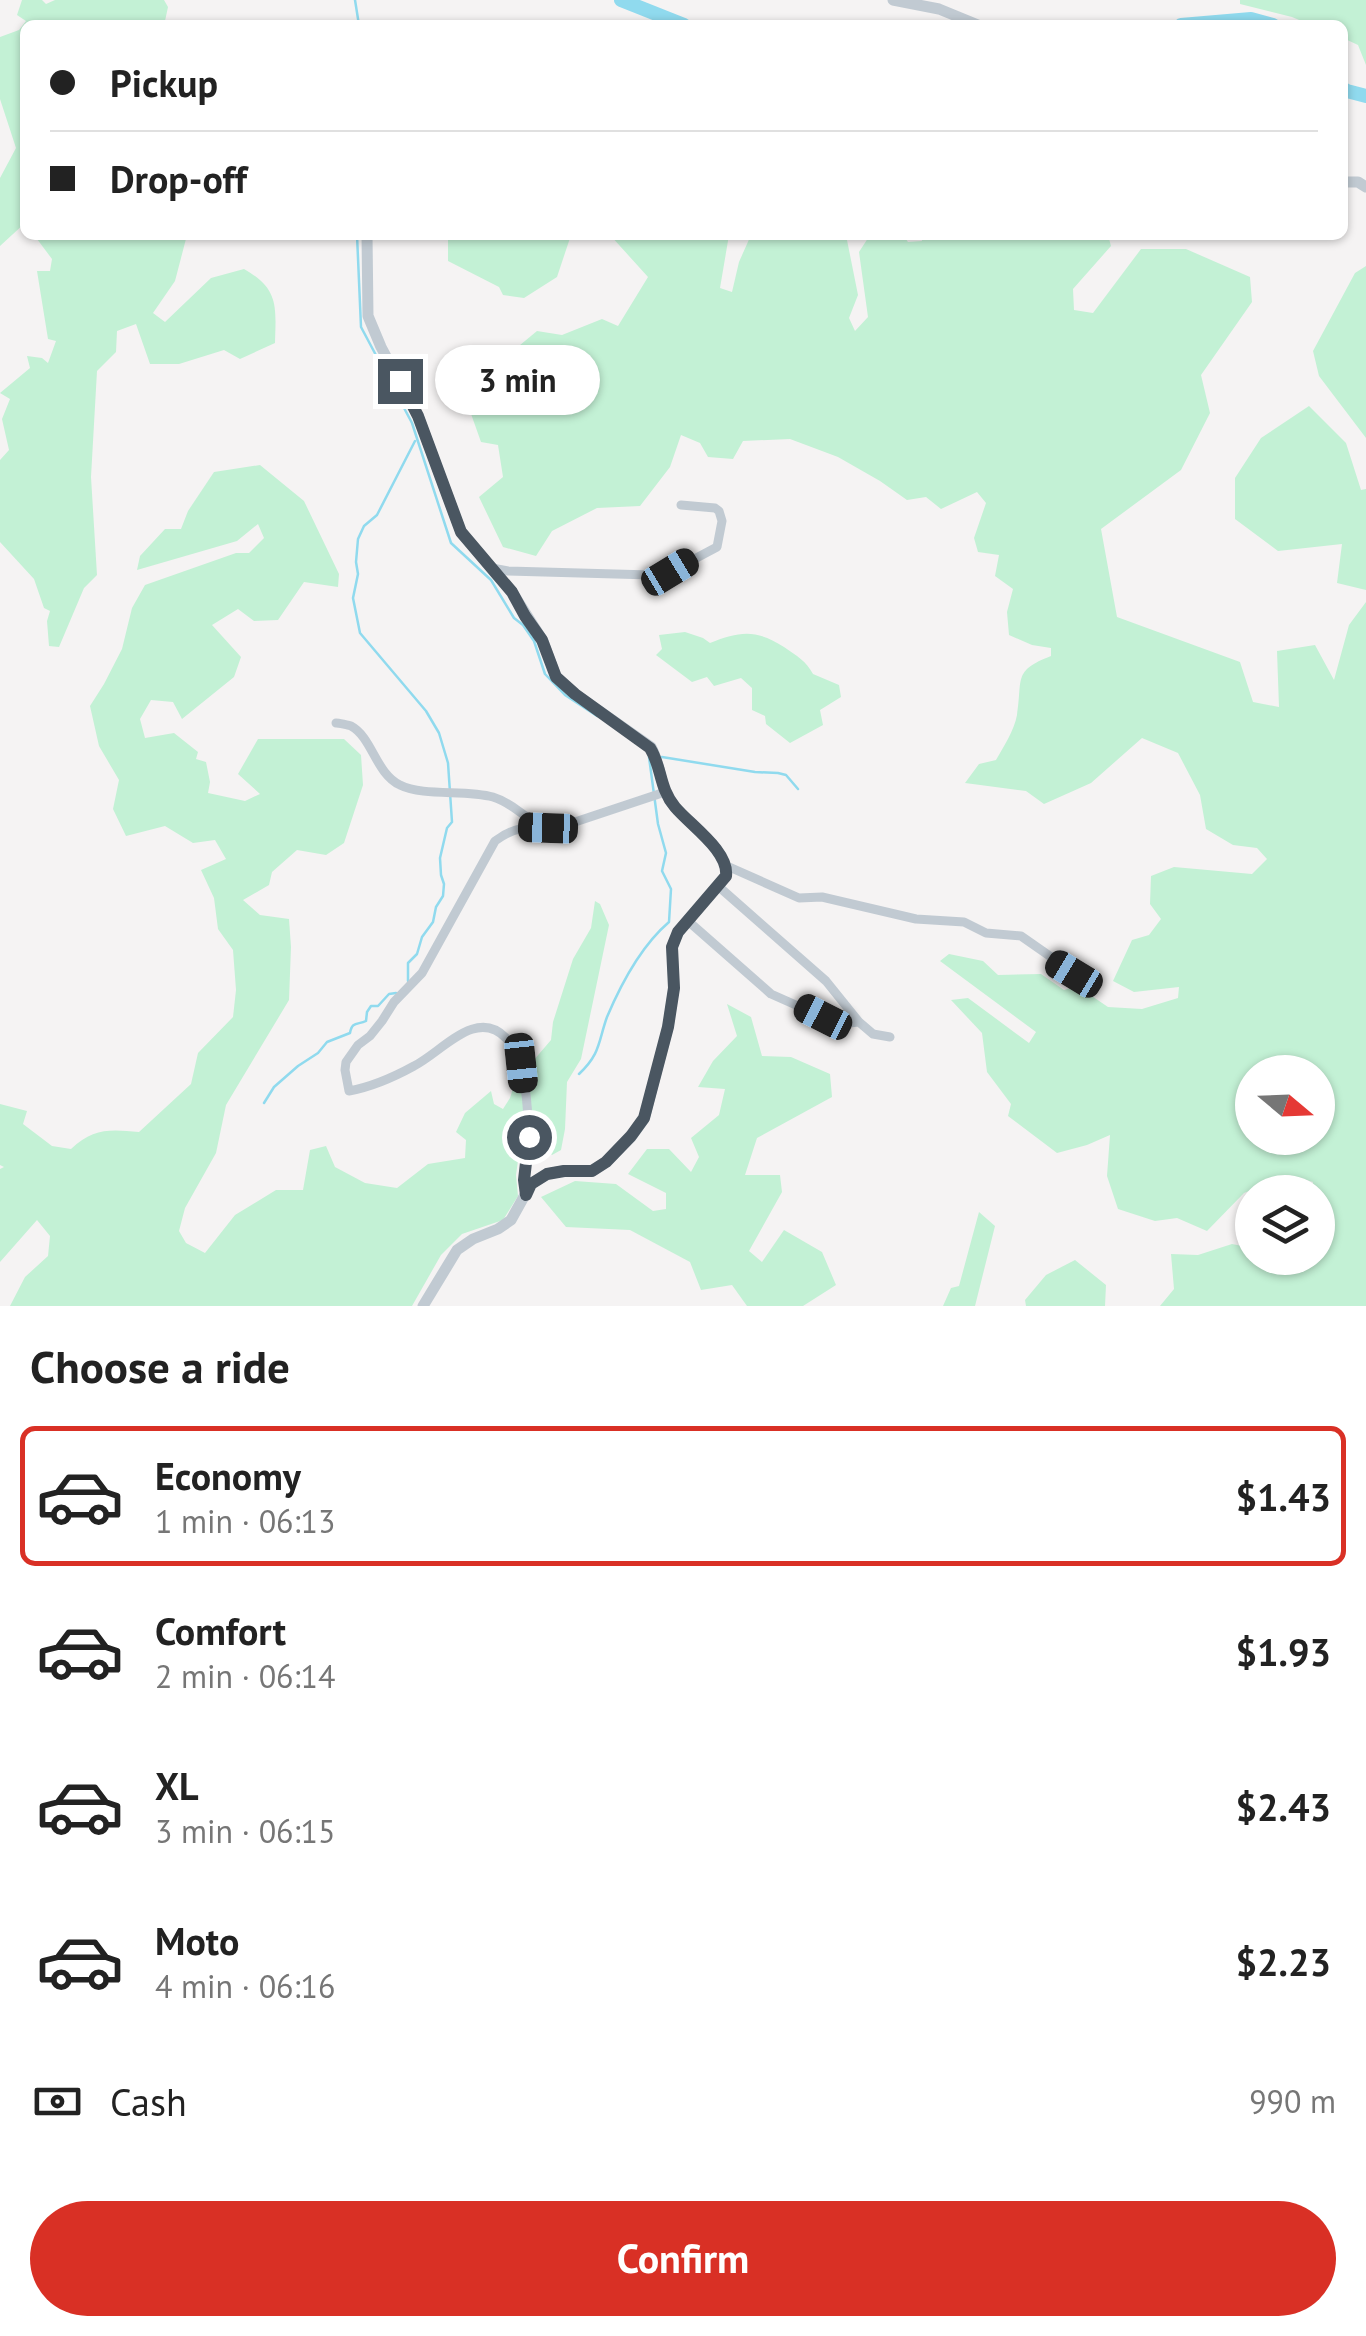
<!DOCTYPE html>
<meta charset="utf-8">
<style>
:root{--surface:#fff;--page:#f6f6f6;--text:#222;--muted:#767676;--line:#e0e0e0;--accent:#d93025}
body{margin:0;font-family:"PT Sans",sans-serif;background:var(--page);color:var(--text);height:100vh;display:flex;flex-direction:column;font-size:38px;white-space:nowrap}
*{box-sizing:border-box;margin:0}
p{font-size:32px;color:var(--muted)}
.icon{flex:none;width:55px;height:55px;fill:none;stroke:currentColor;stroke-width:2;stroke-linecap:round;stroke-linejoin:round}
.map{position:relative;height:1306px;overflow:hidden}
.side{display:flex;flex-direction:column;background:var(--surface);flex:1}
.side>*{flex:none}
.guide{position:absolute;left:20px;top:20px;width:1328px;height:220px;border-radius:15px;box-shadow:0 2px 8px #0004;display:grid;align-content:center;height:220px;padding:0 30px;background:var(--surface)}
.needle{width:65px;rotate:109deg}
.fabs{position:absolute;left:1235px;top:1055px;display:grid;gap:20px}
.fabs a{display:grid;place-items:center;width:100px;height:100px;border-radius:50%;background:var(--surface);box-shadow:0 2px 8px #0004;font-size:50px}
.end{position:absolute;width:45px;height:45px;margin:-22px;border:12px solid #4a5661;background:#fff;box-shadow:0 0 0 5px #fff}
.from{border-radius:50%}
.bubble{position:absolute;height:70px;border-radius:35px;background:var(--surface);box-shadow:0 2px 8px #0004;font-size:32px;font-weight:700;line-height:70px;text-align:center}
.car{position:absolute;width:30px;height:60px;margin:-30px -15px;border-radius:12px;box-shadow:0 0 8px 2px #0007;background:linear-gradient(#222 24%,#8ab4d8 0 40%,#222 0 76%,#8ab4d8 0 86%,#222 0)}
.guide b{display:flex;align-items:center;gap:35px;height:95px;font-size:38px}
.guide b+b{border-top:2px solid var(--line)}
.guide i{width:25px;height:25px;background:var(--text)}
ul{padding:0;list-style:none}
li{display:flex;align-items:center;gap:30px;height:140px;margin:0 20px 15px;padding:0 10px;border:5px solid transparent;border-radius:15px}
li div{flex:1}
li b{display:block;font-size:38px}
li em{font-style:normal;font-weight:700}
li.current{border-color:var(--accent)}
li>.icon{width:90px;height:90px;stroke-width:1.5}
h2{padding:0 30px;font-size:45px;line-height:120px}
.pay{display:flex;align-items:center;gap:25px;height:110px;padding:0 30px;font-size:38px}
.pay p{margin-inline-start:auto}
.cta{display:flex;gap:20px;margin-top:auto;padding:20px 30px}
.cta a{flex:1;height:115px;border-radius:60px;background:var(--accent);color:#fff;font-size:40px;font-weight:700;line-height:115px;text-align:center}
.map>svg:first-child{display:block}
.green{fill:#c3f1d5;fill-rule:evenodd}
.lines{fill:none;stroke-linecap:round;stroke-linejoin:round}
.stream{stroke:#90daee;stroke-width:2.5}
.river{stroke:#90daee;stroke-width:14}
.minor{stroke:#c1cad2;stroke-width:9}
.tertiary{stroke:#c1cad2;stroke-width:11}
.route{stroke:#4a5661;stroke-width:12}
</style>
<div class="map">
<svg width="1366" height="1306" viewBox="0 0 1366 1306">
<rect width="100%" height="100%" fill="#f5f3f3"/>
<path class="green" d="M22,0h20l4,4 9,-4h109l4,7 -3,14 -14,4h-126v198l-25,23v-68l16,-30 -16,-49v-62l19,-7 7,-9 -9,-6z
M1240,0h126v65l-8,-20 -15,-7 -1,-13h-31l-19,-8 -52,-13z
M34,235h153l-12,46 -22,32 12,9 46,-44 33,-9c35,20 32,37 31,74l-35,16 -16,-9 -45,14h-29l-14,-40 -19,7 -1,21 -19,19 -6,106 6,98 -13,13 -25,59 -10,-1 -2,-25 3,-10 -6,-3 -10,-29 -34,-37v-82l9,-10 -7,-31 8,-20 -10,-6 30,-25 -3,-12 15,2 6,5 8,-22 -8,-2 -11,-68h13l2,-12z
M448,235h123l-14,42 -33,21 -21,-3 -4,-8 -51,-26z
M610,235h119l-9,53 12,4 7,-30 12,-27h95l12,60 -9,23 6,13 13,-14 -9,-65 11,-17h33l5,7 14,-1 -1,-6h187l3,11 -38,43 1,21 19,3 48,-64h45l64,28 2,25 -51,73 9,38 -29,57 -80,59 16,88 123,45 13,40 26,5 -2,-56 38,-6 19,35 15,-55 17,-23v704h-206l14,-17 -3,-35 27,1 34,-11 20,4v10h66v-66h-7l2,-10 -25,-7 -44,18 -37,38 -30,-13 -22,3 -37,-12 -11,-33 3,-41 -23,10 -30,8 -49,-37 3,-12 -24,-32 -5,-39 -31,-33 17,-2 61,45 7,-11 -96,-71 9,-7 34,7 15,14 43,-1 23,16 13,-4 31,21 34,2 36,-11 1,-11 -45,5 -21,-11 19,-41 17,-5 12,-16 -11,-15 1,-28 23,-9 78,7 15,-15 -10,-11 -24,-3 -27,-16 -6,-34 -22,-42 -36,-15 -51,45 -47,21 -18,-13 -61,-8 14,-19 17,-4c8,-14 18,-29 21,-45 6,-36 -5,-44 34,-59v-8l-19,-3 -23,-10 -2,-23 6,-23 -18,-13 4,-21 -21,-3 -4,-14 12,-35 -9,-11 -36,17 -15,-12 -19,3 -27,-19 -42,-24 -48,-18 -47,2 -10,18 -25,-2 -8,-14 -19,-8 -11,32 -30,39 -43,2 -45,23 -16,25 -33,-9 -24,-50 24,-20 -5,-32 -17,-3 -11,-31 12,-26 30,-15 -9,-11 34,-28 25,4 40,-16 16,7 30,-49zM1252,1072h66v66h-66z
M1366,266v172l-47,-62 -6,-25 42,-78z
M1309,406l37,37 15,47 5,-1v101l-29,-7 5,-39 -64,7 -43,-32v-41l26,-40z
M260,465l44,36 35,73 -1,13 -34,-5 -26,38 -24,1 -16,-12 -26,16 29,32 -7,20 -52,42 -9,-17 -22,-2 -11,19 5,19 29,-5 24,19 -2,7 10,3 4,20 -2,11 37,8 15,-7 -22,-20 20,-35h86l17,16 2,30 -19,58 -18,12 -29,-5 -25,22 -3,13 -26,15 17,15 29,4 2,28 -2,53 -63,105 -10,48 -31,55 -6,23 7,12 19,10 30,-38 41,-25h27l7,-40 16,-4 9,21 30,16 32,5 31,-24 37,-6 1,-18 -10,-8 9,-19 26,-22 3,13 9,5 7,-11 5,-16 36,-42 2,-18 20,-63 18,-31 4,-27 5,3 9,21 -28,134 -14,23 -2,47 -4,21 -9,5 -18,-18 -13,2 -5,36 2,21 -15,24 -41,14 -21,21 -29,51h-402l15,-29 23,-21 2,-20 -13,-16 -37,42v-93l4,-2 -4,-2v-61l27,7 -4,13 29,22 19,3c22,-21 39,-20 68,-17l52,-48 7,-31 35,-36 3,-27 -3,-40 -15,-21 -4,-31 -13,-28 25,-11 -11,-19 -22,3 -28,-17 -39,10 -13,-27 6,-29 -20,-34 -9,-40 14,-22 18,-35 10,-41 13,-23 91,-32h13l15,-15 -6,-14 -21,17 -100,29 3,-14 25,-27h16l7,-18 26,-39z
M685,632l18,6 7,5c30,-12 46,-14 74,4 13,9 22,14 29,27l26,11 2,12 -21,13 3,15 -33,18 -24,-19 -1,-8 -13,-6v-22l-11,-10 -27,8 -7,-9 -15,5 -36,-27 6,-6 -3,-14z
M727,1004l24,13 11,39 29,1 39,17 2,23 -75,41 -12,37h35l2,17 -33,59 13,11 22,-32 38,22 14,33 -33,21h-56l-15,-21 -31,5 -11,-28 -60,-32 -64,-3 -25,-30 34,-16 41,3 37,27 13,-2v-16l-38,-19 19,-25h22l22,23 8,-15 -8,-19 28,-23 6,-26 -27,-2 15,-26 24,-25z
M979,1212l16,14 -20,80h-32l8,-18 8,-2z
M1075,1260l31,25 -1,21h-79l-1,-6 21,-25z"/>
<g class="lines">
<path class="stream" d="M355,0l4,25
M357,235l4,92 51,96 39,120 40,37 23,38 9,7 11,16 11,33 20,21 32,21
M662,757l93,15 23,1 8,2 12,14
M408,981v-18l9,-9 5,-17 11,-15 3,-15 7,-11 1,-12 -3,-9 -1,-17 7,-30 5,-6 -4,-59 -9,-30 -13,-22 -66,-78 -7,-35 5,-24 -2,-12 2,-23 6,-13 13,-11 38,-74
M579,1074c22,-21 19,-32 28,-57 14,-33 34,-71 62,-95l2,-33 -9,-18 4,-18 -8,-29 -9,-67
M264,1103l10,-16 24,-21 20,-13 9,-11 23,-9c2,-12 8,-8 16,-12l1,-9 4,-6h7l11,-12 7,-1"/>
<path class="river" d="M621,0l63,25
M1181,25l70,-6 22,6
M1342,88l5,3 19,5"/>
<path class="minor" d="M492,568l16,3 143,4 19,-3 47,-25 5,-26 -3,-10 -4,-3 -34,-3
M336,723c2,0 13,2 15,3 21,11 25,48 49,59 24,12 66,4 93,12 29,9 36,33 70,29l102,-34
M727,866l72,32 23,-1 94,22 48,3 22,11 35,3 53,37 11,13
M718,886l108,95 33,41 14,12 17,3
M688,921l83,73 52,23 26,6 10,-1
M525,1195c-2,-18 3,-36 3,-54 1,-24 -2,-53 -7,-77 -2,-11 -7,-18 -15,-26 -30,-31 -64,14 -92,28 -20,11 -43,21 -65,25l-4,-21 1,-8 12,-17 12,-9 12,-15 12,-19 28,-29 73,-132c19,-14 31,-14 53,-13"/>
<path class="tertiary" d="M893,0l46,9 39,16
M1342,182h16l8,5
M367,235l1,81 13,31 37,69 43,116 51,60 31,49 13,36 19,17 76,53c11,20 8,42 24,60 16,19 54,44 51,69l-48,56 -6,15 2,41 -6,39 -24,92 -13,18 -25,25 -14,9h-29l-16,3 -16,10 -20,36 -13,9 -25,10 -16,11 -34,56"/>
</g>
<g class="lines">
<path class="route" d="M400,381l18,35 43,116 51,60 13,24 17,24 14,37 19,17 75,54c12,19 9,40 25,59 16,19 54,44 51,69l-48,56 -6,15 2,41 -6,39 -24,91 -13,18 -25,26 -14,9h-28l-17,3 -16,10 -5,11 -2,-15 5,-43"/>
</g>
</svg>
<div class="fabs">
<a><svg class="needle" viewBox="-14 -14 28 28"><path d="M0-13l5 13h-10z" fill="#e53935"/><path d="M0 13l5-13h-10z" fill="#767676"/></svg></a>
<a><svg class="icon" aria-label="layers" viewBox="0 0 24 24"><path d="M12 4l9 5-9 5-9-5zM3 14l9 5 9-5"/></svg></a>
</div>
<i class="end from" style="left:529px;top:1137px"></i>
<i class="end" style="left:400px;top:381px"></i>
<div class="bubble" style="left:435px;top:345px;width:165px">3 min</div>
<i class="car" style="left:670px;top:572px;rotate:59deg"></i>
<i class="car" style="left:548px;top:828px;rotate:272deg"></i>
<i class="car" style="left:1074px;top:974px;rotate:301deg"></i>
<i class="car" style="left:823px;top:1017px;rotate:297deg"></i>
<i class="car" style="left:521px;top:1063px;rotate:174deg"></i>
<div class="guide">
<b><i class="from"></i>Pickup</b>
<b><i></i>Drop-off</b>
</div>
</div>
<section class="side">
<h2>Choose a ride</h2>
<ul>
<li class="current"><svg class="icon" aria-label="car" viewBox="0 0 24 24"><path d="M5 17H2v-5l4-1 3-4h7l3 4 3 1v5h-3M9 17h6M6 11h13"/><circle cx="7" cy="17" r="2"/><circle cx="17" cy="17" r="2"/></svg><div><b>Economy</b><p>1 min · 06:13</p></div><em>$1.43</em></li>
<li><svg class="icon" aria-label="car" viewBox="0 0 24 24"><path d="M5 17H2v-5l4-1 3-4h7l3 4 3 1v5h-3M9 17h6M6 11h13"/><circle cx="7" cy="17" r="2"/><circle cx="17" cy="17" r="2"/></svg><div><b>Comfort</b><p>2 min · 06:14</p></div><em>$1.93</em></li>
<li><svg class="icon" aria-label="car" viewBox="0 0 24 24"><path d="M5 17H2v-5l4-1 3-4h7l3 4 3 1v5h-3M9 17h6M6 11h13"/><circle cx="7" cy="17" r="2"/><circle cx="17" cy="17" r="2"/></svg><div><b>XL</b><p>3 min · 06:15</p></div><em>$2.43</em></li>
<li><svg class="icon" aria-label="car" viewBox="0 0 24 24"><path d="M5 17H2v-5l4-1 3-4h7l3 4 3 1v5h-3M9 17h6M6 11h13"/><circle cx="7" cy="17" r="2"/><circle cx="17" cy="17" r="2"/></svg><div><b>Moto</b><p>4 min · 06:16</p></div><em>$2.23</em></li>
</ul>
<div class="pay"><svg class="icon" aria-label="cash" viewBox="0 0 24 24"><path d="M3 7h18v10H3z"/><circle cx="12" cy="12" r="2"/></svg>Cash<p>990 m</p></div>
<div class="cta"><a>Confirm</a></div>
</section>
